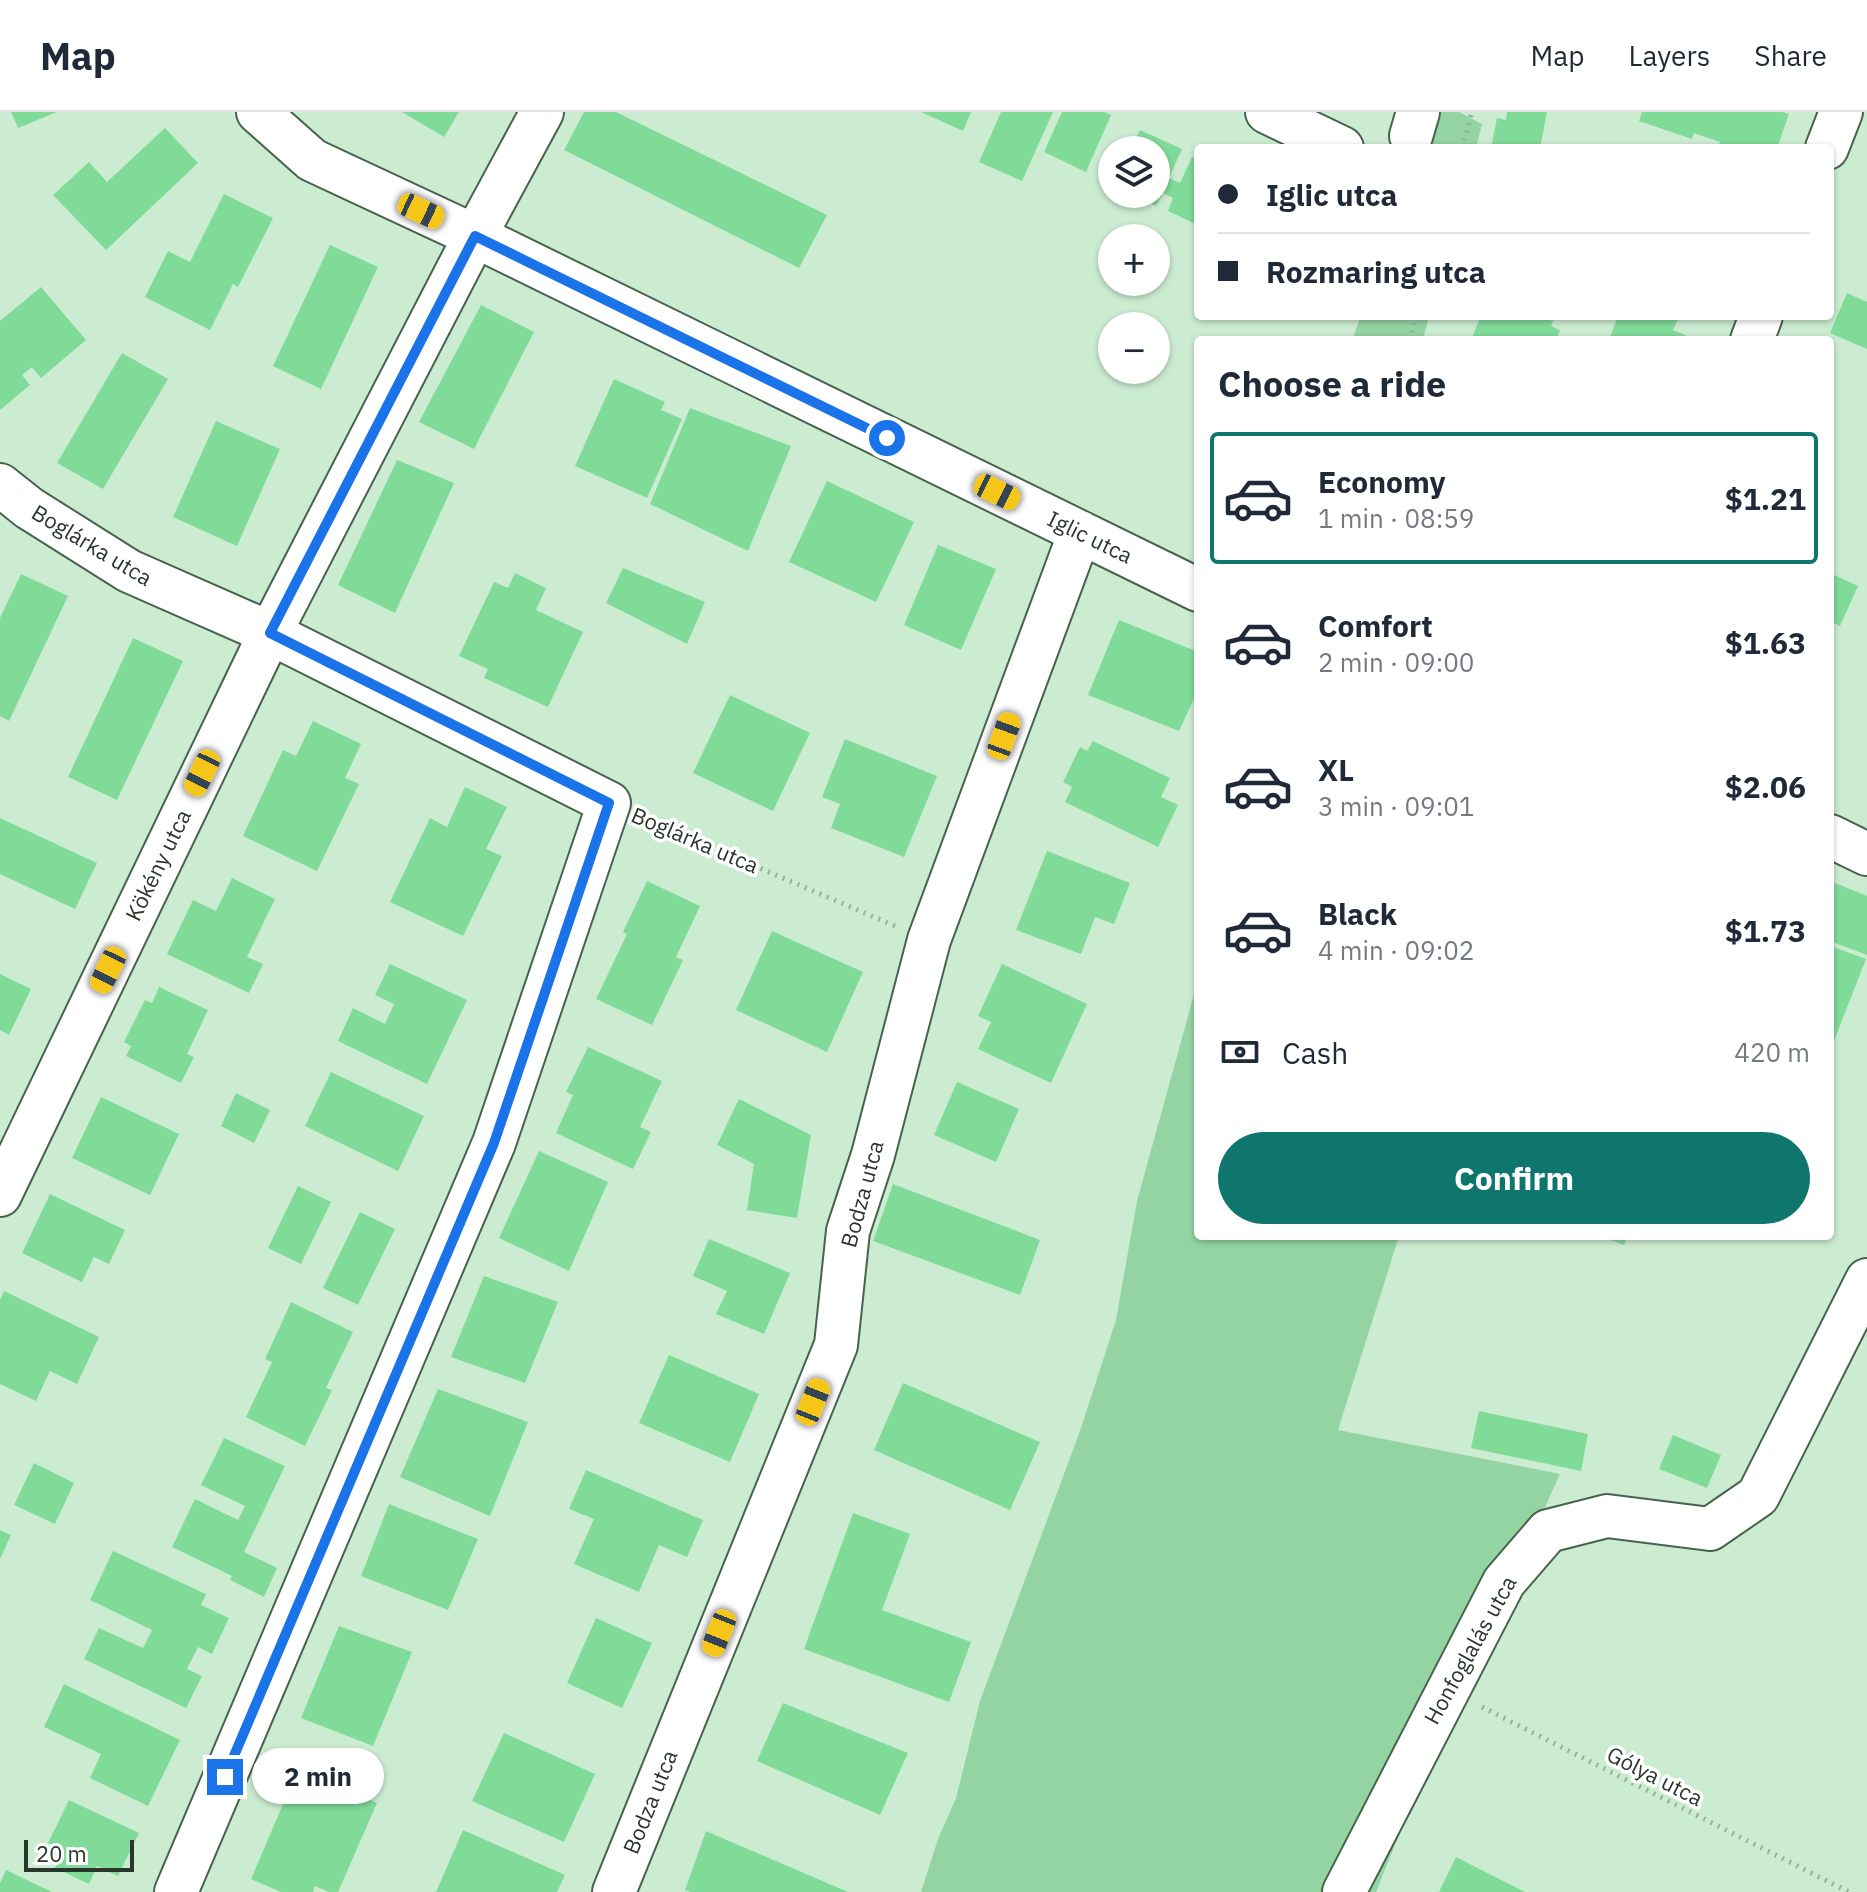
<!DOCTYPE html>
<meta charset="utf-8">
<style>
:root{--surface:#fff;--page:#f2f2f3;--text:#1f2937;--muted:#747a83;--line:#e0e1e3;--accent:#0f766e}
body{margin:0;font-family:"IBM Plex Sans",sans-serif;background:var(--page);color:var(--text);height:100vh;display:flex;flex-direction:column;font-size:30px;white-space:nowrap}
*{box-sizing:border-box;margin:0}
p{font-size:26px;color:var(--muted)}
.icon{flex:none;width:44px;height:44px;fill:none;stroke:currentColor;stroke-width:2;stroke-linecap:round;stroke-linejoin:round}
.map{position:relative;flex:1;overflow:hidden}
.sheet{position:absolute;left:1194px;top:224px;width:640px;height:904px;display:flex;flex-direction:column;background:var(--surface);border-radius:8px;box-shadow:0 2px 6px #0004}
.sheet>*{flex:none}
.top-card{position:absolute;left:1194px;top:32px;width:640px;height:176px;border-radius:8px;box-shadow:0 2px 6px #0004;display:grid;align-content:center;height:176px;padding:0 24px;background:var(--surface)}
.tools{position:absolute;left:1098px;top:24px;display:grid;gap:16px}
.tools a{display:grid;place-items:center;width:72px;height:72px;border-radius:50%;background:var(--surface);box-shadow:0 2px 6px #0004;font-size:40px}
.scale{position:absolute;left:24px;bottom:20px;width:110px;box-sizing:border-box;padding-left:8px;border:4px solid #29362c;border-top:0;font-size:22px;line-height:28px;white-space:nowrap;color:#29362c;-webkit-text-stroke:6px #fff;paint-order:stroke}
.end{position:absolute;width:36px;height:36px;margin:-18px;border:10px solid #1a73e8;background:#fff;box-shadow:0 0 0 4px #fff}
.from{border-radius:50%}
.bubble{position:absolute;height:56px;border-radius:28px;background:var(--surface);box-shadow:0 2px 6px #0004;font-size:26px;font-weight:700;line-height:56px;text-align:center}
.car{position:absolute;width:24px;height:48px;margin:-24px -12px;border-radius:10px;box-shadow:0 0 6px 2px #0007;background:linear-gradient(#f5c518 24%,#345 0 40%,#f5c518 0 76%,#345 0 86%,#f5c518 0)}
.top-card b{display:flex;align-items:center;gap:28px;height:76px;font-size:30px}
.top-card b+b{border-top:2px solid var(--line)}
.top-card i{width:20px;height:20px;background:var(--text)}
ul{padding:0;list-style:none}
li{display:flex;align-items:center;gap:24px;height:132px;margin:0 16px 12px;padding:0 8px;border:4px solid transparent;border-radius:8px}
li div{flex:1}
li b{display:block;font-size:30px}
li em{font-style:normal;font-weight:700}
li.active{border-color:var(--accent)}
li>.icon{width:72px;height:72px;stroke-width:1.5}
h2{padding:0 24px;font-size:36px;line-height:96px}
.pay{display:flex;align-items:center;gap:20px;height:88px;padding:0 24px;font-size:30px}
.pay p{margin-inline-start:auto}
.button{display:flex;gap:16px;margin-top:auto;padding:16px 24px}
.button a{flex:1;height:92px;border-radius:48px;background:var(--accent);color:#fff;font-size:32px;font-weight:700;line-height:92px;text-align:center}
header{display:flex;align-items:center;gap:48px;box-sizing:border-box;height:112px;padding:0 40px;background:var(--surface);border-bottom:2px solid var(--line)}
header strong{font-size:38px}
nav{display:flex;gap:44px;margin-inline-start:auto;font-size:28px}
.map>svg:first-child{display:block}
.green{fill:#94d4a3}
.building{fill:#80db99}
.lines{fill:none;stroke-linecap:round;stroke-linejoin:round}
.minor-casing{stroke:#47634d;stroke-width:46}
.path{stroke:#96b09b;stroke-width:5;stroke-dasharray:2 6;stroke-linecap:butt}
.minor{stroke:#fff;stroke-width:42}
.route{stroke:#1a73e8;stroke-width:10}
.labels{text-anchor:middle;stroke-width:7;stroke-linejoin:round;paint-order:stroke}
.street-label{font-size:22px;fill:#29362c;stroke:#fff}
</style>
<header>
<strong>Map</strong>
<nav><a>Map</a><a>Layers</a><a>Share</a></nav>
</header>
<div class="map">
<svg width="1867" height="1780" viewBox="0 0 1867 1780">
<rect width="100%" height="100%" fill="#ccecd2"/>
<path class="green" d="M1435,0h24l23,12 -6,24h-54z
M1361,204h68l-6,24h-71z
M1198,868v256h201l-61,194 222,44 -147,326 -37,92h-455l17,-53 18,-41 24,-97 100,-270 36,-111 21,-119z"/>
<path class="building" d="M11,0h46l-39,16z
M402,0h57l-15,25z
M584,0h32l211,103 -28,53 -235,-118z
M921,0h50l-8,19z
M1001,0h52l-31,69 -43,-19z
M1062,0h42l7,3 -25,57 -42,-20z
M1507,0h40l-7,36h-49l6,-30 9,2z
M1642,0h140l7,2 -12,34h-59l2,-6 -26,-9 -2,6 -53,-18z
M165,16l33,35 -92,87 -53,-55 36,-33 18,20z
M1140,18l42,19 -13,29 11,5 12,-26 6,2v66l-30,-14 5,-13 -10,-5 -7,13 -26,-12h26v-44h-25z
M224,82l49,24 -35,69 -5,-3 -23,46 -65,-33 23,-46 22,11z
M330,133l48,22 -57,122 -48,-23z
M41,175l45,53 -45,38 -9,-11 -10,8 8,10 -30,25v-89z
M1847,181l20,9v47l-37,-16z
M481,193l53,27 -60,117 -55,-27z
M1481,204h74l-4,10 9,4 -4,10h-85z
M1618,204h52l8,3 -5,11 24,10h-88z
M122,241l46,26 -65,110 -46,-26z
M614,267l51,23 -4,8 21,9 -35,79 -72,-32z
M690,296l101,38 -43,105 -98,-47z
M216,309l64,28 -43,97 -64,-29z
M397,348l57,23 -59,130 -57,-28z
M827,369l87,41 -38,80 -87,-40z
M938,433l58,24 -35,81 -57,-25z
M623,456l82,34 -18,42 -81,-41z
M515,461l31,15 -10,22 47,22 -35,75 -64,-29 4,-9 -29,-13 35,-74 14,6z
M1830,461l28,13 -18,40 -10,-5z
M21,462l47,22 -59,125 -9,-5v-98z
M1119,508l79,32v38l-19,41 -91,-36z
M133,526l50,23 -66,139 -49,-23z
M730,583l80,38 -37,78 -80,-38z
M313,609l48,23 -16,34 14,6 -42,87 -74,-35 40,-86 13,6z
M845,627l92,37 -33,81 -73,-29 9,-24 -18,-7z
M1093,629l77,37 -9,19 17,8 -20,42 -93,-45 7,-15 -9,-5 17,-35 7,4z
M465,675l42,20 -21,42 16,7 -39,80 -73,-34 40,-84 17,9z
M0,706l97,45 -22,46 -75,-35z
M1047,739l83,32 -16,41 -19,-7 -14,37 -65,-24z
M232,766l43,21 -28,58 16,7 -14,29 -82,-39 26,-54 23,11z
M647,769l53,25 -24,51 7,3 -31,65 -56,-26 31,-65 -4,-2z
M1835,771l32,13v59l-37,-14v-45z
M772,819l91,41 -36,80 -91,-42z
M1831,834l35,13 -32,82 -4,-2z
M390,852l77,36 -40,84 -89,-43 15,-33 32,16 9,-20 -19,-9z
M1002,852l85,40 -36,79 -73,-34 13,-27 -13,-6z
M0,862l31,15 -22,46 -9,-5z
M159,875l49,23 -21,44 7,3 -13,26 -55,-27 5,-10 -7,-4 21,-42 7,3z
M588,935l74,34 -22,46 11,5 -18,37 -77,-36 17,-38 -7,-3z
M331,960l93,44 -26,55 -93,-45z
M957,970l62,27 -23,53 -62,-27z
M236,981l34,17 -16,33 -33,-17z
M101,985l78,37 -29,61 -78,-37z
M739,987l72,36 -14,83 -50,-8 7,-46 -37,-19z
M539,1039l69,31 -39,89 -70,-33z
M893,1072l147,56 -20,55 -147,-54z
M298,1074l33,16 -30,62 -33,-16z
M50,1082l75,36 -16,34 -15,-7 -12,25 -60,-29z
M360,1100l35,17 -37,76 -35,-17z
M1600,1124h27l-3,9z
M709,1127l81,34 -26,61 -48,-20 11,-23 -34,-15z
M484,1164l74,26 -33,81 -74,-26z
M4,1179l95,46 -22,47 -27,-13 -14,30 -36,-17v-84z
M291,1190l62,30 -27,56 6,2 -27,56 -59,-29 26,-55 -7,-3z
M669,1243l90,39 -29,68 -91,-39z
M903,1271l137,59 -30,68 -136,-60z
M438,1277l90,33 -38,94 -90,-39z
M1479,1299l109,23 -7,37 -110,-23z
M1673,1323l48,20 -14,33 -48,-19z
M224,1326l61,28 -41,86 33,16 -13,29 -34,-17 2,-4 -60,-29 23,-48 43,21 7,-14 -44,-21z
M34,1351l40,20 -19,41 -41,-19z
M586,1358l117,50 -16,37 -28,-12 -20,47 -65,-28 20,-45 -25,-10z
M389,1392l89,35 -30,71 -87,-34z
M853,1401l57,21 -28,76 89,32 -22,60 -145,-53z
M0,1418l11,5 -11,24z
M113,1439l93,43 -5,11 28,13 -17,36 -14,-7 -11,22 15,7 -16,32 -102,-49 15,-31 44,20 9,-18 -62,-30z
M596,1506l56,25 -30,65 -55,-25z
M339,1514l73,26 -39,94 -72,-28z
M64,1572l116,56 -32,66 -58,-28 11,-24 -57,-27z
M783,1591l125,50 -28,62 -123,-54z
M504,1621l91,41 -31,68 -92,-41z
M305,1641l54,23 -7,16 25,11 -39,89h-9l-14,-6 -2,6h-32l-30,-13z
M69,1688l70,33 -21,43 -21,-10 -8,18 -34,-16 8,-18 -15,-7z
M463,1718l102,45 -8,17h-121z
M706,1719l142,61h-157l-6,-2z
M1456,1745l69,35h-86z
M6,1758l46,22h-52v-9z"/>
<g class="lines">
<defs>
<path id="minor" d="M258,0l54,48 163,76 723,354
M1267,0l75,36
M1411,24l7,-24
M1827,36l14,-36
M1752,228l9,-24
M0,373l29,23 100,63 141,62 339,170 -115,340 -318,749
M1830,724l37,18
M0,1083l270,-562 205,-397 67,-124
M614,1780l222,-547 12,-114 25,-76 56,-215 151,-408
M1344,1780l160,-310 44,-51 59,-15 103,13 48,-33 109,-216"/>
</defs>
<use href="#minor" class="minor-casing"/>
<path class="path" d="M1462,36l10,-36
M1410,228l6,-24
M643,706l252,108
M1482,1595l367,185"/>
<use href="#minor" class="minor"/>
</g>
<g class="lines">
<path class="route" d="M225,1665l269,-634 115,-340 -339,-170 205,-397 412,202"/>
</g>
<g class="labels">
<g class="street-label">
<text transform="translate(1090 425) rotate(26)" y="8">Iglic utca</text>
<text transform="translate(92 433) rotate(31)" y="8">Boglárka utca</text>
<text transform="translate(695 728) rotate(23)" y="8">Boglárka utca</text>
<text transform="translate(158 753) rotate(-64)" y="8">Kökény utca</text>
<text transform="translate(862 1082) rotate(-75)" y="8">Bodza utca</text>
<text transform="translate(1470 1538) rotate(-61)" y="8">Honfoglalás utca</text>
<text transform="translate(1655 1664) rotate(27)" y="8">Gólya utca</text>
<text transform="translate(650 1690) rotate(-68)" y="8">Bodza utca</text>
</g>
</g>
</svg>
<div class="tools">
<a><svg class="icon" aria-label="layers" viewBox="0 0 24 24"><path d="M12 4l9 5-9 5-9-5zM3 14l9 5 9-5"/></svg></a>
<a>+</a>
<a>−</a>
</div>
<div class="scale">20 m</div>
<i class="end from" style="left:887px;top:326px"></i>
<i class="end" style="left:225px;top:1665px"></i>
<div class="bubble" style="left:252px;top:1636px;width:132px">2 min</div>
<i class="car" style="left:421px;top:99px;rotate:115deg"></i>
<i class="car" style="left:997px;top:380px;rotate:116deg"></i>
<i class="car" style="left:1004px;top:624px;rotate:20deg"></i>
<i class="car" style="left:202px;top:661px;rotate:206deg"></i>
<i class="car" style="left:108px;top:858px;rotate:206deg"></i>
<i class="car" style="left:813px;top:1290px;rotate:22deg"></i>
<i class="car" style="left:719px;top:1521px;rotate:202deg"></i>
<div class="top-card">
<b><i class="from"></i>Iglic utca</b>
<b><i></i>Rozmaring utca</b>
</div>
<section class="sheet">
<h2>Choose a ride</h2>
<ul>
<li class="active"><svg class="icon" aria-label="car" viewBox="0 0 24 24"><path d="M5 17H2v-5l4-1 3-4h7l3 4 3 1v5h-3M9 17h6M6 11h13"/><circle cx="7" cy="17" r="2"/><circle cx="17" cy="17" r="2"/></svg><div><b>Economy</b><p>1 min · 08:59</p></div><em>$1.21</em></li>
<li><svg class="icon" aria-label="car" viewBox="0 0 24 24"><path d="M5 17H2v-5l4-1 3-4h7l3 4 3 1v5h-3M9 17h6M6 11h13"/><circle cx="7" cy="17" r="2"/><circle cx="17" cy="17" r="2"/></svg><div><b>Comfort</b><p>2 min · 09:00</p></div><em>$1.63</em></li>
<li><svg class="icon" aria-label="car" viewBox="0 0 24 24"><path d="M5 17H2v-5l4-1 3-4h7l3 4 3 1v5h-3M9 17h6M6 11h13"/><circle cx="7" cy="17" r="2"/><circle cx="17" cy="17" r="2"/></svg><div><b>XL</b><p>3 min · 09:01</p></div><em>$2.06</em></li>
<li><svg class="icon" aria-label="car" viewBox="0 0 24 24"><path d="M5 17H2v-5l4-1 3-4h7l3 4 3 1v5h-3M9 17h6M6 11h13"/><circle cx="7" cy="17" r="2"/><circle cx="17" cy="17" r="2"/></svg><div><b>Black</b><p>4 min · 09:02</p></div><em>$1.73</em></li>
</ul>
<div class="pay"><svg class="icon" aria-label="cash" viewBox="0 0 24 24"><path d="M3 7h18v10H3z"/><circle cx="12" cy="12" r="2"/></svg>Cash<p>420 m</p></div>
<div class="button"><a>Confirm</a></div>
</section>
</div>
